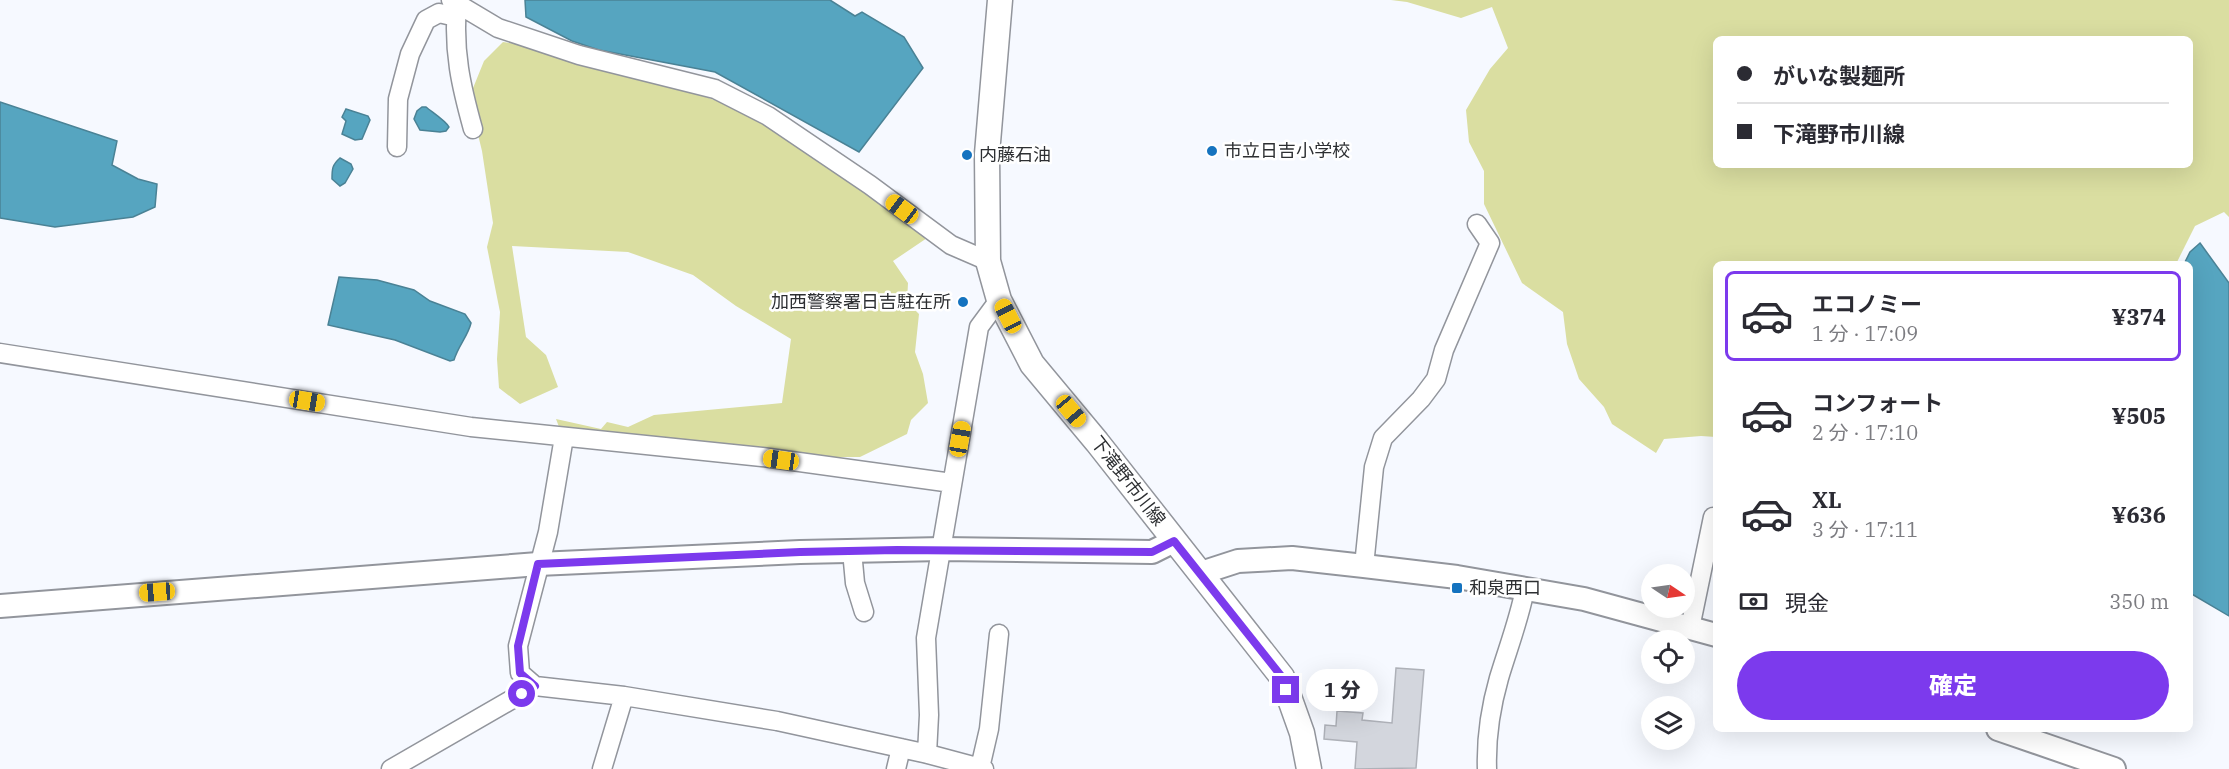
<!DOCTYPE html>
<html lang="ja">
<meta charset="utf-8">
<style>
:root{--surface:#fff;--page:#f7f7f7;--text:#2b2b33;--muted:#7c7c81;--line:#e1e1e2;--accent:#7c3aed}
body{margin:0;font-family:"IBM Plex Serif","Noto Sans JP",serif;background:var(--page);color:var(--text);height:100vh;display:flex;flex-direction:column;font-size:22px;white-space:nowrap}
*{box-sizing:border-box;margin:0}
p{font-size:20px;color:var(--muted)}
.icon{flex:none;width:33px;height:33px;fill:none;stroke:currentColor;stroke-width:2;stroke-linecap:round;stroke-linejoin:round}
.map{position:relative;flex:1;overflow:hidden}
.side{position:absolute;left:1713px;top:261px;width:480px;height:471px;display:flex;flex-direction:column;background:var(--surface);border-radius:9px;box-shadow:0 6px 24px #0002}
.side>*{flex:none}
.top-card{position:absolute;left:1713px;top:36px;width:480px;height:132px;border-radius:9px;box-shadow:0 6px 24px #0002;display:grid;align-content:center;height:132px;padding:0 24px;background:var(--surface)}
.needle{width:39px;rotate:103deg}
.buttons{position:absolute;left:1641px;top:564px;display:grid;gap:12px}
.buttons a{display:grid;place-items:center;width:54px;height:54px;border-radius:50%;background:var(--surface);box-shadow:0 6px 24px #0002;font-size:30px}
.end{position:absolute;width:27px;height:27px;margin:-14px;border:8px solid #7c3aed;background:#fff;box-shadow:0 0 0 3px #fff}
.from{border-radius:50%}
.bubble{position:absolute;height:42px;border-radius:21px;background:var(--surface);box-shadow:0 6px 24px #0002;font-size:20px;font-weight:800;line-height:42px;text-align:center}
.car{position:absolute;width:18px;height:36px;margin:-18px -9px;border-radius:8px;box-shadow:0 0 4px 2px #0007;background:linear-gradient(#f5c518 24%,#345 0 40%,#f5c518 0 76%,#345 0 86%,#f5c518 0)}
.top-card b{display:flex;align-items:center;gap:21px;height:57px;font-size:22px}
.top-card b+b{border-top:2px solid var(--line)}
.top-card i{width:15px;height:15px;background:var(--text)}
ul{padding:10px 0 0;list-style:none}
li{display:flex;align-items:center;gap:18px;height:90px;margin:0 12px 9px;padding:0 12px;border:3px solid transparent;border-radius:9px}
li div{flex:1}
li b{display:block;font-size:22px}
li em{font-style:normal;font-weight:800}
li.on{border-color:var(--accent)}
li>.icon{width:54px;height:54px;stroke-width:1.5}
.pay{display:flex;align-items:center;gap:15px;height:66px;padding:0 24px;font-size:22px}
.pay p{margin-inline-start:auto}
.action{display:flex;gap:12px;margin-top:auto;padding:12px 24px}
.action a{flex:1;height:69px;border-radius:36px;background:var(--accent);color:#fff;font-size:24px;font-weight:800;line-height:69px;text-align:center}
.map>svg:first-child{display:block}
.green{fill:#dadea1;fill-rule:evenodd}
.water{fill:#56a5c0;stroke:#4a8295;stroke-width:1.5}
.building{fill:#d3d6dd;stroke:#aeb1b8;stroke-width:1.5}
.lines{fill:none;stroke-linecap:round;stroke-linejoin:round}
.minor-casing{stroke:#92959c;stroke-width:21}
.tertiary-casing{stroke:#92959c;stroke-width:26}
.secondary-casing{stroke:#92959c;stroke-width:27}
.minor{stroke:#fff;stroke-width:18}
.tertiary{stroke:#fff;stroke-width:22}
.secondary{stroke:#fff;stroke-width:24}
.route{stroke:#7c3aed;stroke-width:8}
.poi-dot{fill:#1573bf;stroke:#fff;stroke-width:2}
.labels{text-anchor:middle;stroke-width:5;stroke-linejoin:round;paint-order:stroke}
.poi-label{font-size:18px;fill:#2d2f32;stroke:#fff;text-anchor:start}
.street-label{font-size:18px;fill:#2d2f32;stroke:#fff}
</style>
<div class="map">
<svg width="2229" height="769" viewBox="0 0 2229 769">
<rect width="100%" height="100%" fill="#f6f9ff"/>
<path class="green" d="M1391,0h838v217l-5,-5 -29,14 -19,38h-460v173l-15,-1 -37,3 -8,14 -44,-29 -8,-17 -25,-28 -12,-35 -4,-32 -41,-29 -38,-79v-33l-15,-29 -3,-32 24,-41 18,-21 -16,-41 -31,11 -54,-16zM1716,39h474v126h-474z
M503,42c48,6 94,24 141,37 36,11 78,20 112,39 60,34 115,79 171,120l-34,23 15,22 -1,19 12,12 -4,38 8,22 5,29 -17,17 -4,14 -47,23h-60l-239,-25 -5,-13 45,10 6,-7 21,5 26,-12 128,-12 9,-64 -55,-33 -43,-31 -65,-23 -116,-6 14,91 20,18 12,32 -38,17 -21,-16 -2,-29 3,-47 -13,-65 6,-24 -11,-72 -13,-53 15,-37z"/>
<path class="water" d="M525,0h305l25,16 7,-4 42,25 19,31 -64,84 -144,-80 -116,-22 -27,-9 -46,-24z
M0,102l117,39 -5,24 26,14 19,5 -2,23 -22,10 -78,10 -55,-9z
M422,107h4c6,5 20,14 23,20l-3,4 -6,1 -20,-2 -6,-11 3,-8z
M346,109l22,7 2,4 -8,19 -7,1 -13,-6 4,-13 -4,-4z
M340,158l11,6 2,5 -8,14 -5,3 -8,-7c0,-10 0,-14 8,-21z
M2200,243l29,40v333l-39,-23v-329h-6l6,-12z
M339,277l38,3 37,10 16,11 35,13 6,9c-3,13 -13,23 -17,37l-4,1 -55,-21 -67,-15z"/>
<path class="building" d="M1396,668l28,2 -8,98 -61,1 2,-27 -33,-3 1,-14 11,1 1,-15 26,2 -1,7 30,3z"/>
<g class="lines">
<defs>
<path id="minor" d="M451,0l47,28 81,27 136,34 53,27 102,69 81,60 37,16
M457,6c-4,45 4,80 16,123
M397,147l1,-48 12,-45 16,-34 13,-7 17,4
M0,353l471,74 291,30 190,26
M852,551l3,32 9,29
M1364,566l10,-99 9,-29 38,-39 15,-20 8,-29 46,-107 -13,-19
M1690,628l23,-111
M535,686l-15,-13 -2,-27 30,-114 16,-95
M927,754l2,-39 -3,-77 53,-311 20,-27
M980,768l9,-39 10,-95
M391,769l144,-83 89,10 153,25 151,33 56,15
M602,769l22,-73
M896,769l5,-21
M1487,769c-1,-30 4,-63 12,-91 9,-30 20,-58 26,-89"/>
<path id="tertiary" d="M1201,573l37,-12 54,-3 72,8 93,11 127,22 132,36
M0,606l538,-42 262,-12 142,-3 210,3 22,-11
M1998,729l116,40"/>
<path id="secondary" d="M1000,0l-13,154 1,107 11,39 33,64 65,78 185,235 20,56 7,36"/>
</defs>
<use href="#minor" class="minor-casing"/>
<use href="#tertiary" class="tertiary-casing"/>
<use href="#secondary" class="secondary-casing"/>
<use href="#minor" class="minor"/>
<use href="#tertiary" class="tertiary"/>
<use href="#secondary" class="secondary"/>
</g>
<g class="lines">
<path class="route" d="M522,694l13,-8 -15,-13 -2,-27 20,-82 262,-12 97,-2 255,2 22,-11 108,136 4,13"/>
</g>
<g class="poi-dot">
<circle cx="1212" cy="151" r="6"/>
<circle cx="967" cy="155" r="6"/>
<circle cx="963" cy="302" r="6"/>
<rect x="1451" y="582" width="12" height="12" rx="3"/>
</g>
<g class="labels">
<g class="poi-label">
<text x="1224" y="157">市立日吉小学校</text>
<text x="979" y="161">内藤石油</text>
<text x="951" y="308" text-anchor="end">加西警察署日吉駐在所</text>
<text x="1469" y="594">和泉西口</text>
</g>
<g class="street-label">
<text transform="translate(1128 481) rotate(52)" y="6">下滝野市川線</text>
</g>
</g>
</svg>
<div class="buttons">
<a><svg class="needle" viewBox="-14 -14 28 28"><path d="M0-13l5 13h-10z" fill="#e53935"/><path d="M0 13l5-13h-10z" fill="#7c7c81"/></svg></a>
<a><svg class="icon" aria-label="locate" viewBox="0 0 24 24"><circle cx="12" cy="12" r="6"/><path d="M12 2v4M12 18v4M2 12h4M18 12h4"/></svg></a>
<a><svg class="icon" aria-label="layers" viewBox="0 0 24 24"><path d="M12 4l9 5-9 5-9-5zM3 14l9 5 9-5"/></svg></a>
</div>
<i class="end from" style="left:522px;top:694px"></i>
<i class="end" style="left:1286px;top:690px"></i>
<div class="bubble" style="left:1306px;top:669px;width:72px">1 分</div>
<i class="car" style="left:902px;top:209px;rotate:307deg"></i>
<i class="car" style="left:1008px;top:316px;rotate:333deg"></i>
<i class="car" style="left:307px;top:401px;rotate:99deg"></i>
<i class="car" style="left:1071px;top:411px;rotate:140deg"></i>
<i class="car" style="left:960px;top:439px;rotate:10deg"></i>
<i class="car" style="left:781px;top:460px;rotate:278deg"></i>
<i class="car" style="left:157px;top:592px;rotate:266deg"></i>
<div class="top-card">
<b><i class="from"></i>がいな製麺所</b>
<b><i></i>下滝野市川線</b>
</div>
<section class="side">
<ul>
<li class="on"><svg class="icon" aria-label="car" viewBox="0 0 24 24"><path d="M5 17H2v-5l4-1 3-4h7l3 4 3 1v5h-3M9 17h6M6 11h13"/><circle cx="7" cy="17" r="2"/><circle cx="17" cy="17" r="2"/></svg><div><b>エコノミー</b><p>1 分 · 17:09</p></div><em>¥374</em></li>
<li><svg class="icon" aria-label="car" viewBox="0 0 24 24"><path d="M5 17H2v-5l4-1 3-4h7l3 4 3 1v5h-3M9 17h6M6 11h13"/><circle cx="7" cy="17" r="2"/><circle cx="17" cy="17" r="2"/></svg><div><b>コンフォート</b><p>2 分 · 17:10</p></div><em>¥505</em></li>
<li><svg class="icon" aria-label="car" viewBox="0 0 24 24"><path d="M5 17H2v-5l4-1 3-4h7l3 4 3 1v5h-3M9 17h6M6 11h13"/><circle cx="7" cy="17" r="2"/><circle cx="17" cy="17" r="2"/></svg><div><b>XL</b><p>3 分 · 17:11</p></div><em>¥636</em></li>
</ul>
<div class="pay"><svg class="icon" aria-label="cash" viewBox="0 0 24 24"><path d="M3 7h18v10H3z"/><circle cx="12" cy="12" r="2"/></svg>現金<p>350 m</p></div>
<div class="action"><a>確定</a></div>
</section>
</div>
